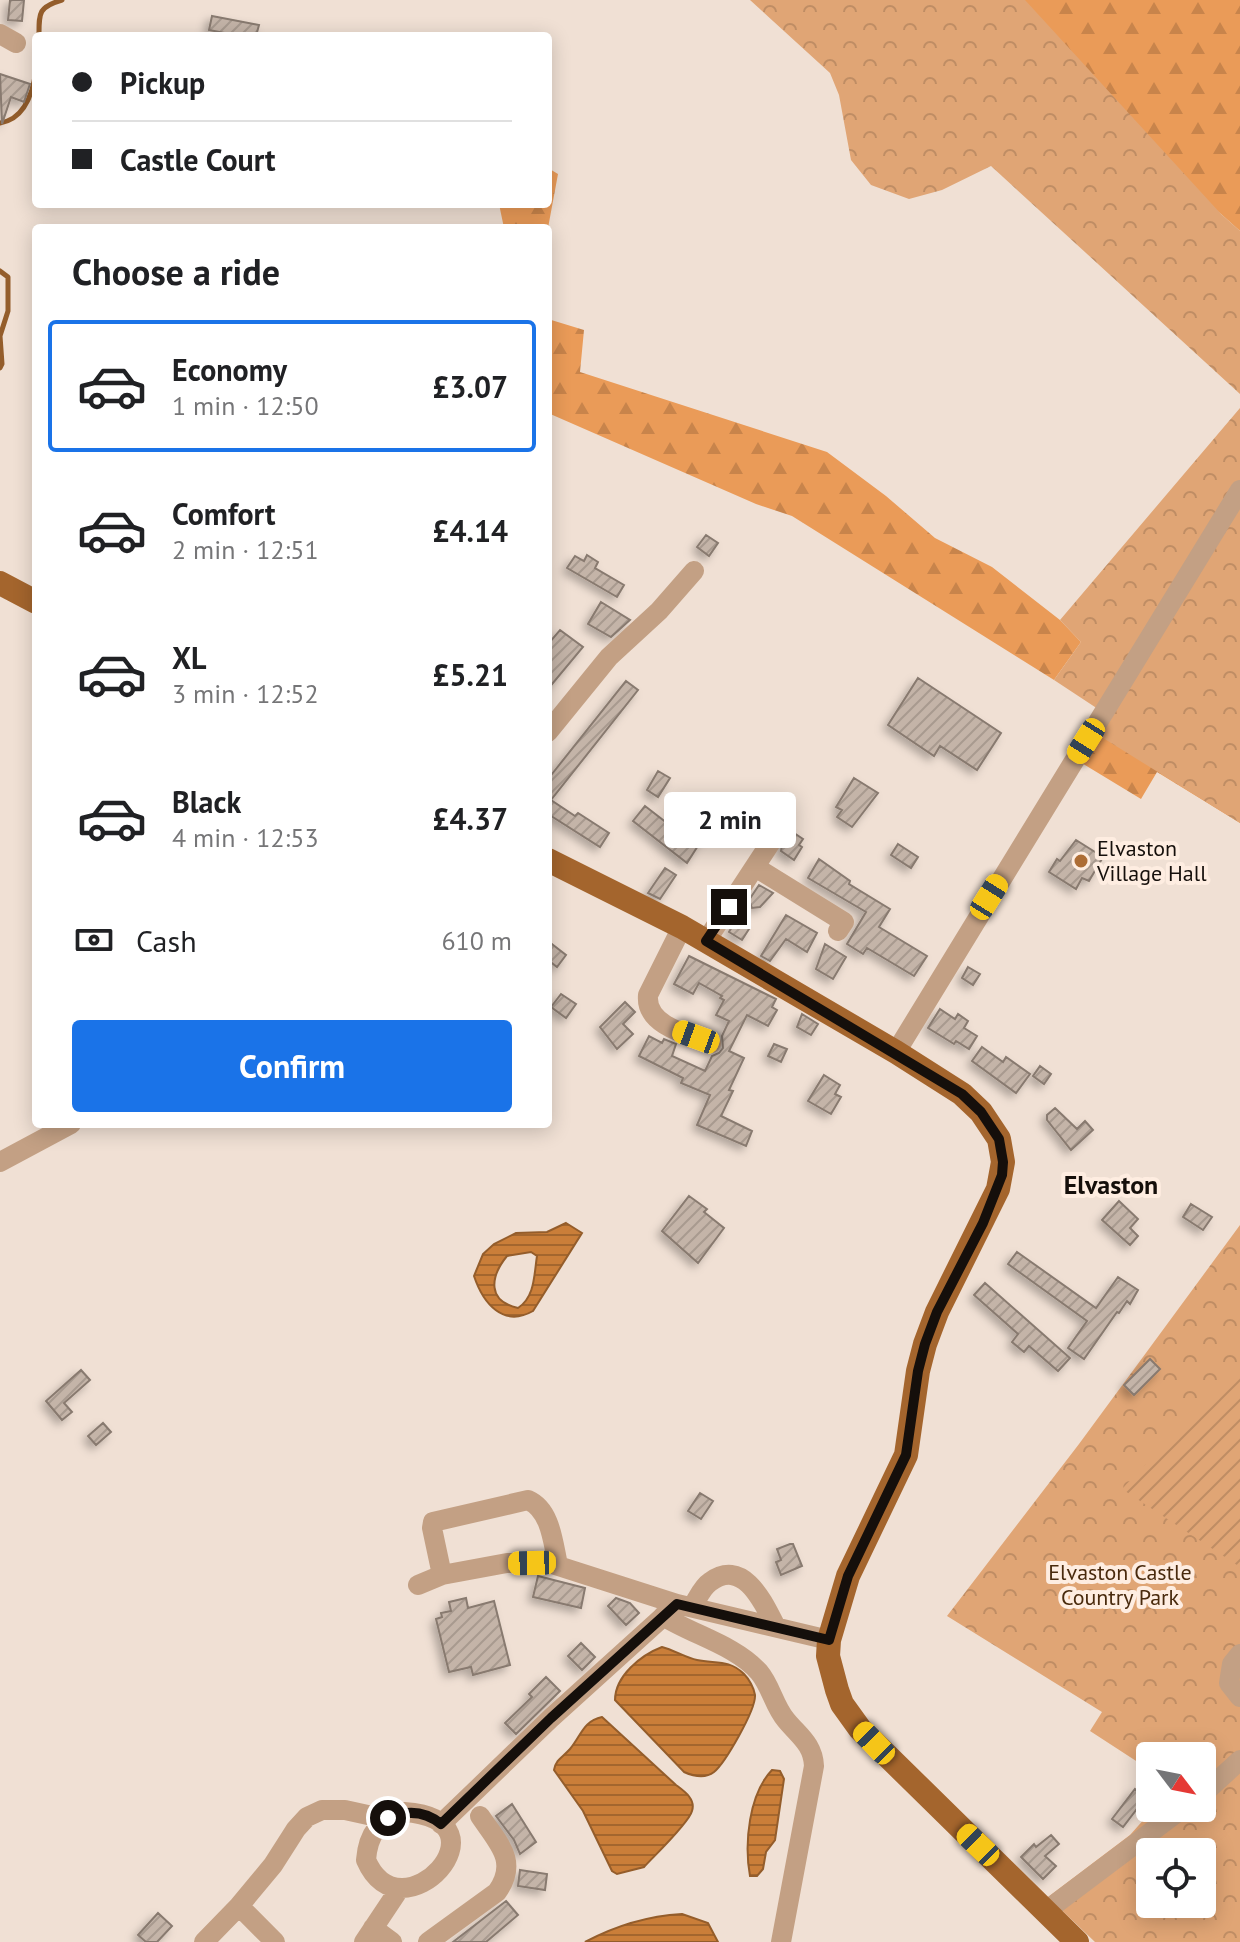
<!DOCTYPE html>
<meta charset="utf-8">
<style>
:root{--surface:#fff;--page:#f2f2f2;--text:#202124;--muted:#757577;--line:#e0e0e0;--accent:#1a73e8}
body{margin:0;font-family:"PT Sans",sans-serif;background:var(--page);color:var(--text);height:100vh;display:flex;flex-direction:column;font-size:30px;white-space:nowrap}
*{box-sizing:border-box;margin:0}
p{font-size:26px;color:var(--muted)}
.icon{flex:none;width:44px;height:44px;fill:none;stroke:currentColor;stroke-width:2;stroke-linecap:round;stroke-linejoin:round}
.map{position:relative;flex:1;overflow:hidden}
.panel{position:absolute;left:32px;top:224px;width:520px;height:904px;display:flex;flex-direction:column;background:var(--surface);border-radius:8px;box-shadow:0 4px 20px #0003}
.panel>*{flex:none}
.top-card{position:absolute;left:32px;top:32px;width:520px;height:176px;border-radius:8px;box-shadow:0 4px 20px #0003;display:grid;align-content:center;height:176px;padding:0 40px;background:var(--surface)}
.needle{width:52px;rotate:122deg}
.fabs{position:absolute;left:1136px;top:1742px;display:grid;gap:16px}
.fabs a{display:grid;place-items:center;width:80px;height:80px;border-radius:8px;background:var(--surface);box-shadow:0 4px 20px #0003;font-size:40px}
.end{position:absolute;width:36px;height:36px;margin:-18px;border:10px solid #150f0b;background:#fff;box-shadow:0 0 0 4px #fff}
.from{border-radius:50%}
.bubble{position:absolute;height:56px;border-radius:8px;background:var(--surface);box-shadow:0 4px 20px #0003;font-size:26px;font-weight:800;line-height:56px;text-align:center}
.car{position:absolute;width:24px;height:48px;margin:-24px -12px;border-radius:10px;box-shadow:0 0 6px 2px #0007;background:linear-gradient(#f5c518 24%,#345 0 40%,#f5c518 0 76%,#345 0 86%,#f5c518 0)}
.top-card b{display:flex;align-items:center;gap:28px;height:76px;font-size:30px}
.top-card b+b{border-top:2px solid var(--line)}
.top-card i{width:20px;height:20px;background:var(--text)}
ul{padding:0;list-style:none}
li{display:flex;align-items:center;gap:24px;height:132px;margin:0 16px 12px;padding:0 24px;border:4px solid transparent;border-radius:8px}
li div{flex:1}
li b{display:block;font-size:30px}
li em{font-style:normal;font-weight:800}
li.on{border-color:var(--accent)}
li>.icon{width:72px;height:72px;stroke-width:1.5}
h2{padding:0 40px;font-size:36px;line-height:96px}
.pay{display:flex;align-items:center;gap:20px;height:88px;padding:0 40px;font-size:30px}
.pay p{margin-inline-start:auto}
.button{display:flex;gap:16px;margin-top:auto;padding:16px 40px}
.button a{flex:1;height:92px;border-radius:8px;background:var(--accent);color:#fff;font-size:32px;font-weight:800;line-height:92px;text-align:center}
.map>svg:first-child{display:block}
.forest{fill:url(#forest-firs)}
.park{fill:url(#park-crowns);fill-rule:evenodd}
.garden{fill:url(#garden-furrows)}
.water{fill:url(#water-rules);stroke:#945d2b;stroke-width:2;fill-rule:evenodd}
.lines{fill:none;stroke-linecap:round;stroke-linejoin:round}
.stream{stroke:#945d2b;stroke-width:5}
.building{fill:url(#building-hatch);stroke:#887a6f;stroke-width:2;filter:url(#shadow)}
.minor{stroke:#c3a084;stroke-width:20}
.major{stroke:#a4652d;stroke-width:24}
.route{stroke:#150f0b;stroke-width:10}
.poi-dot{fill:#ad6d35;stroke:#feede1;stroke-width:3}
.labels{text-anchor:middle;stroke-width:8;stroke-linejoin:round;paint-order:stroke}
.poi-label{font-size:22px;fill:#150f0b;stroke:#feede1;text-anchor:start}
.park-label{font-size:22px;fill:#492a0d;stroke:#feede1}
.quarter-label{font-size:26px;font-weight:bold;fill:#150f0b;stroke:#feede1}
</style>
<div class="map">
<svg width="1240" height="1942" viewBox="0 0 1240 1942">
<defs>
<pattern id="forest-firs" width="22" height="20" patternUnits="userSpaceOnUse" patternTransform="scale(2)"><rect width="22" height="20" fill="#ea9b58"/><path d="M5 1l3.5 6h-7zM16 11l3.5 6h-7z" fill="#c8844b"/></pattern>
<pattern id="park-crowns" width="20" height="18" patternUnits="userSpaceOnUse" patternTransform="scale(2)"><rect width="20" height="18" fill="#e0a575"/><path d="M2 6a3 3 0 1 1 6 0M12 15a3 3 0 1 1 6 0" fill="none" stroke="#bf8d64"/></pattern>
<pattern id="garden-furrows" width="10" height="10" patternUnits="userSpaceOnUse" patternTransform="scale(2)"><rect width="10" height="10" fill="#e0a575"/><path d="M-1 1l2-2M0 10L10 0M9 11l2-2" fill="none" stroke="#bf8d64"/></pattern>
<pattern id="water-rules" width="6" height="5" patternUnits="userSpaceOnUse" patternTransform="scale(2)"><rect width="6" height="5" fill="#ca7e39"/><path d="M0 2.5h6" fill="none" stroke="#a3662e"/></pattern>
<pattern id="building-hatch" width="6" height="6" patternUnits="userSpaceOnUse" patternTransform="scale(2)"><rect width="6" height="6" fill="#c4b4a8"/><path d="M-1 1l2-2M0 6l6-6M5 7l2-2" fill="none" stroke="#a89a8f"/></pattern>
<filter id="shadow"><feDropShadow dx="-4.5" dy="4.5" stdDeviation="4" flood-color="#0004"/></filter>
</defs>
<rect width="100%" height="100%" fill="#f0e0d4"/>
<path class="forest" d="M959,0h281v231l-19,-17z
M548,168l10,6 -10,54h-44l-5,-24h49z
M548,319l36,11 -4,42 247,80 59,44 49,42 57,29 68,53 21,22 -27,38 -262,-164 -36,-12 -208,-91z
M1240,680v143l-83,-51 -16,27 -61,-37 50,-80z"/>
<path class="park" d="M750,0h275l196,214 19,17v163l-249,-228 -49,24 -33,9 -38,-14 -20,-25 -12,-65 -9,-22z
M1240,408v415l-153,-95 11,-19 -44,-29 27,-38 -21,-22z
M1240,1225v717h-145l-47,-45 82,-62 24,-27h48v-52h-52v14l-60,-39 12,-19 -155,-96 132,-172zM1150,1852h52v52h-52z"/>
<path class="garden" d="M1235,1370l5,3v194l-118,-78z"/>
<path class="water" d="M566,1223l16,10 -49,78c-30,17 -50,-8 -59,-35l9,-22 11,-10 22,-11 31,-1zM531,1252l6,4c-3,19 -2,41 -19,52 -31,-7 -28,-31 -11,-52z
M662,1647c12,3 24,11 35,13 18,4 32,-1 47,14 5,5 10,14 11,21 1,15 -30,68 -41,77 -9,7 -21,4 -30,0l-69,-72c0,-24 26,-45 47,-53z
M602,1717l74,68c8,6 20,14 16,26 -3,12 -38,45 -48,56l-27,7 -5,-3 -29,-60 -29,-41c2,-11 9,-13 16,-21 11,-13 13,-28 32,-32z
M772,1770l8,1 4,8 -9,61 -9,12 -3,17 -6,7h-7c-6,-33 -1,-82 22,-106z
M682,1914l26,9 10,19h-133c30,-16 63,-26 97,-28z"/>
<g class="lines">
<path class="stream" d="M39,36c0,-23 -1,-29 23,-36
M0,123c25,-4 33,-30 36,-53
M0,271l8,6v34l-8,25 2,28 -2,4"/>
</g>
<path class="building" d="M10,0h14l-2,21 -14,-1z
M212,16l47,9 -3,11h-16l-31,-6z
M0,74l30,10 -6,18 -13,-5 -9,27z
M706,535l12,8 -9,13 -12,-9z
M587,555l11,7 -3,6 29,17 -7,12 -50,-29 8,-12 9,5z
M601,602l29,18 -19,17 -23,-13z
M560,630l23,17 -35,42v-45z
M918,678l83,55 -24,37 -37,-24 -6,10 -46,-31z
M626,681l12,9 -87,110 24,16 3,-3 31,20 -9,14 -52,-33v-35z
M658,771l12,7 -12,19 -11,-7z
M854,778l24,15 -26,34 -15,-10 5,-7 -6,-3z
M645,806l40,31 17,-27 13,9 -28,44 -54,-42z
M778,816l11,7 -7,11 -11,-8z
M788,829l15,10 -4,6 3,2 -8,13 -13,-9 2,-14z
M1076,840l27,17 -14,24 -7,-3 -6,11 -27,-17 8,-13 3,2z
M898,844l20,13 -7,11 -20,-13z
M819,859l31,22 -1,3 41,25 -11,18 48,29 -13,20 -47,-28 -4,6 -16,-10 19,-32 -58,-34z
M665,868l11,7 -16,24 -12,-6z
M759,885l14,8 -13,14 -8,1 -3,-8z
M786,915l31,18 -10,19 -21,-13 -16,22 -9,-5z
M736,920l13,9 -7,11 -13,-8z
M548,941l18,14 -9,12 -9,-7z
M825,944l21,13 -13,22 -17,-10z
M689,956l87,43 -4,8 5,3 -9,16 -21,-11 -18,36 15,7 -15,32 4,1 -12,25 31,15 -6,15 -49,-21 13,-30 -29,-12 2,-5 -44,-22 10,-20 13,7 2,-4 12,5 -4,12 33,15 7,-15 7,-3 4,-5 -1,-12 7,-15 -13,-6 8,-15 -4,-2 2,-2 -23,-13 -6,11 -19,-10z
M968,967l12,7 -7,11 -11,-7z
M561,994l15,10 -10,14 -15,-11z
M625,1002l10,10 -12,12 10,10 -16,15 -17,-22z
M940,1009l15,10 3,-5 10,7 -4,7 13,8 -8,13 -13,-8 -2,3 -26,-16z
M802,1014l16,10 -7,11 -14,-8z
M774,1044l13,5 -6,13 -13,-6z
M982,1047l21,15 3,-5 24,17 -14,19 -44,-32z
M1040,1066l11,8 -7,10 -11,-8z
M824,1075l16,10 -5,9 6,3 -10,17 -23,-13z
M1055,1108l22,21 8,-8 8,9 -22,20 -24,-30v-5z
M689,1196l18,13 -3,3 20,16 -26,35 -36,-32z
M1119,1201l19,18 -8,9 8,8 -8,9 -28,-25z
M1191,1204l21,13 -9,13 -20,-13z
M1017,1252l79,56 22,-31 20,13 -8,14 -3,-3 -8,12 -2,-1 -33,47 -16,-11 19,-27 -79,-57z
M985,1283l85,75 -12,13 -29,-25 -5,6 -12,-10 6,-8 -44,-39z
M1150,1359l10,10 -26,26 -10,-10z
M81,1370l9,10 -26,23 8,9 -10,8 -16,-19z
M103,1423l8,9 -15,13 -8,-9z
M700,1493l13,8 -12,18 -13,-8z
M790,1544h3l9,22 -21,9 -5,-13 5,-2 -4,-11z
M538,1576l47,12 -4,20 -48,-11z
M466,1598l2,10 26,-7 16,64 -37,10 -2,-8 -22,5 -13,-53 6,-2 -1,-4 10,-2 -2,-9z
M616,1598l14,5 9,10 -13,12 -18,-19z
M581,1643l14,14 -13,13 -14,-14z
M546,1677l14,14 -44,43 -11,-11 27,-26 -3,-3z
M1135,1789l11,8 -23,30 -11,-8z
M512,1804l24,38 -16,12 -6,-14 -18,-24z
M1051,1835l8,9 -14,12 11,10 -13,13 -22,-22 13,-13 2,3z
M520,1870l27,4 -2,16 -27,-4z
M506,1901l12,14 -32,27h-33z
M158,1913l14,13 -15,16h-11l-8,-7z"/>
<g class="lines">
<path class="minor" d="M0,34l16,9
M548,732l61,-75 50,-46 35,-40
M755,867l89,55 -6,9
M682,927l-34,68c-3,31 41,40 63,48
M706,941l65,-99
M896,1052l344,-562
M0,1162l71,-38
M442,1575l-10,-47 1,-6 95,-22c23,10 25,43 30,65
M418,1585l24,-10 65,-12h42l128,41
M692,1607c5,-7 10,-20 18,-25 34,-25 54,22 66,45
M663,1616c30,19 72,29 96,56 12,14 15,34 27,48 13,16 27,24 28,46l-33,176
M1240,1654l-8,10 -3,19 11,14
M1202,1795l38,-35
M404,1812c110,7 -3,130 -38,48 2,-26 13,-41 38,-48z
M441,1824l110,-106 126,-114 152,36
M1046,1911l137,-103
M373,1928l19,14
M204,1942l35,-36
M275,1942l-36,-36 34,-41 23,-36 11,-12 15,-7h23l41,9
M364,1942l32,-48
M428,1942l69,-50c22,-31 1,-49 -17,-76"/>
<path class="major" d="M0,583l36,19
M548,860l134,67 214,125 66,42 19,18 18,27 4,23 -5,27 -61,123 -12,32 -7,27 -12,84 -58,121 -19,64 -1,16 9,34 5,14 18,25 217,213"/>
</g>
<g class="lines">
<path class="route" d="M388,1818c19,-8 37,-7 53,6l110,-106 126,-114 152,36 19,-64 58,-121 12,-84 7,-27 12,-32 46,-89 19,-48 1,-13 -4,-23 -18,-27 -19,-18 -256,-153 23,-34"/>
</g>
<circle class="poi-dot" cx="1081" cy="861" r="8"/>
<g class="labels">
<g class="poi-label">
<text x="1097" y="856">Elvaston<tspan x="1097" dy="25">Village Hall</tspan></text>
</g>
<g class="park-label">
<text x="1120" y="1580">Elvaston Castle<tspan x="1120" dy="25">Country Park</tspan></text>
</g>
<g class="quarter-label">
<text x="1111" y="1194">Elvaston</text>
</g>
</g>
</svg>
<div class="fabs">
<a><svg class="needle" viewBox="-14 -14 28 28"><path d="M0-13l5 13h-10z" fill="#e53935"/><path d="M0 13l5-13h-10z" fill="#757577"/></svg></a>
<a><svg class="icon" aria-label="locate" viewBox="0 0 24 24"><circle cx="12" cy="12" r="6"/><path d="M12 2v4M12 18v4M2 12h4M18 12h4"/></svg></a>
</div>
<i class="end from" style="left:388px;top:1818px"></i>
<i class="end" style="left:729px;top:907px"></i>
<div class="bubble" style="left:664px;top:792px;width:132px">2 min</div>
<i class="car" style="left:1086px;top:741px;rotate:212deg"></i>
<i class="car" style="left:989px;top:897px;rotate:32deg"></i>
<i class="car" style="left:696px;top:1037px;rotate:290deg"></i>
<i class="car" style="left:532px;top:1563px;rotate:269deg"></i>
<i class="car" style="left:874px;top:1743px;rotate:316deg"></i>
<i class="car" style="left:978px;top:1845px;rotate:314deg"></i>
<div class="top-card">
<b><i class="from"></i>Pickup</b>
<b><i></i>Castle Court</b>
</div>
<section class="panel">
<h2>Choose a ride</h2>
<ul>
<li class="on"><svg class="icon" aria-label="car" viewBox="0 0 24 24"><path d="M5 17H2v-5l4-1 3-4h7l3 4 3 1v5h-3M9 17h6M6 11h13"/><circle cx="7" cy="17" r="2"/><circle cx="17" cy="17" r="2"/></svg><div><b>Economy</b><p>1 min · 12:50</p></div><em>£3.07</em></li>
<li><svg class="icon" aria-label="car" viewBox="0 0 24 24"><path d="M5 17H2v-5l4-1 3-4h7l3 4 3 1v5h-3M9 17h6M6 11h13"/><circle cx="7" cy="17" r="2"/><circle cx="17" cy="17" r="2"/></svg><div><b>Comfort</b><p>2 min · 12:51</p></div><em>£4.14</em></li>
<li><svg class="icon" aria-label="car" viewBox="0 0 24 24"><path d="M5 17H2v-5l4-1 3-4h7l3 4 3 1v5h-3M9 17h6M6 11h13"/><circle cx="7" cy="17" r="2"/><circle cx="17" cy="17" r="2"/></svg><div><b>XL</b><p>3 min · 12:52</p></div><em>£5.21</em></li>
<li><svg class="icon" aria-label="car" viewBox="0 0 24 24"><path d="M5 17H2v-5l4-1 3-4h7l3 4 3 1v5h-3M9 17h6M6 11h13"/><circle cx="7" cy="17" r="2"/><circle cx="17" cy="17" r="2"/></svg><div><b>Black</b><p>4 min · 12:53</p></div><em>£4.37</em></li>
</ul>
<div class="pay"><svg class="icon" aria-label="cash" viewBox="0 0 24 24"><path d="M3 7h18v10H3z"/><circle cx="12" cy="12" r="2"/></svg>Cash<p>610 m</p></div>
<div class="button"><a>Confirm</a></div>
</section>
</div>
